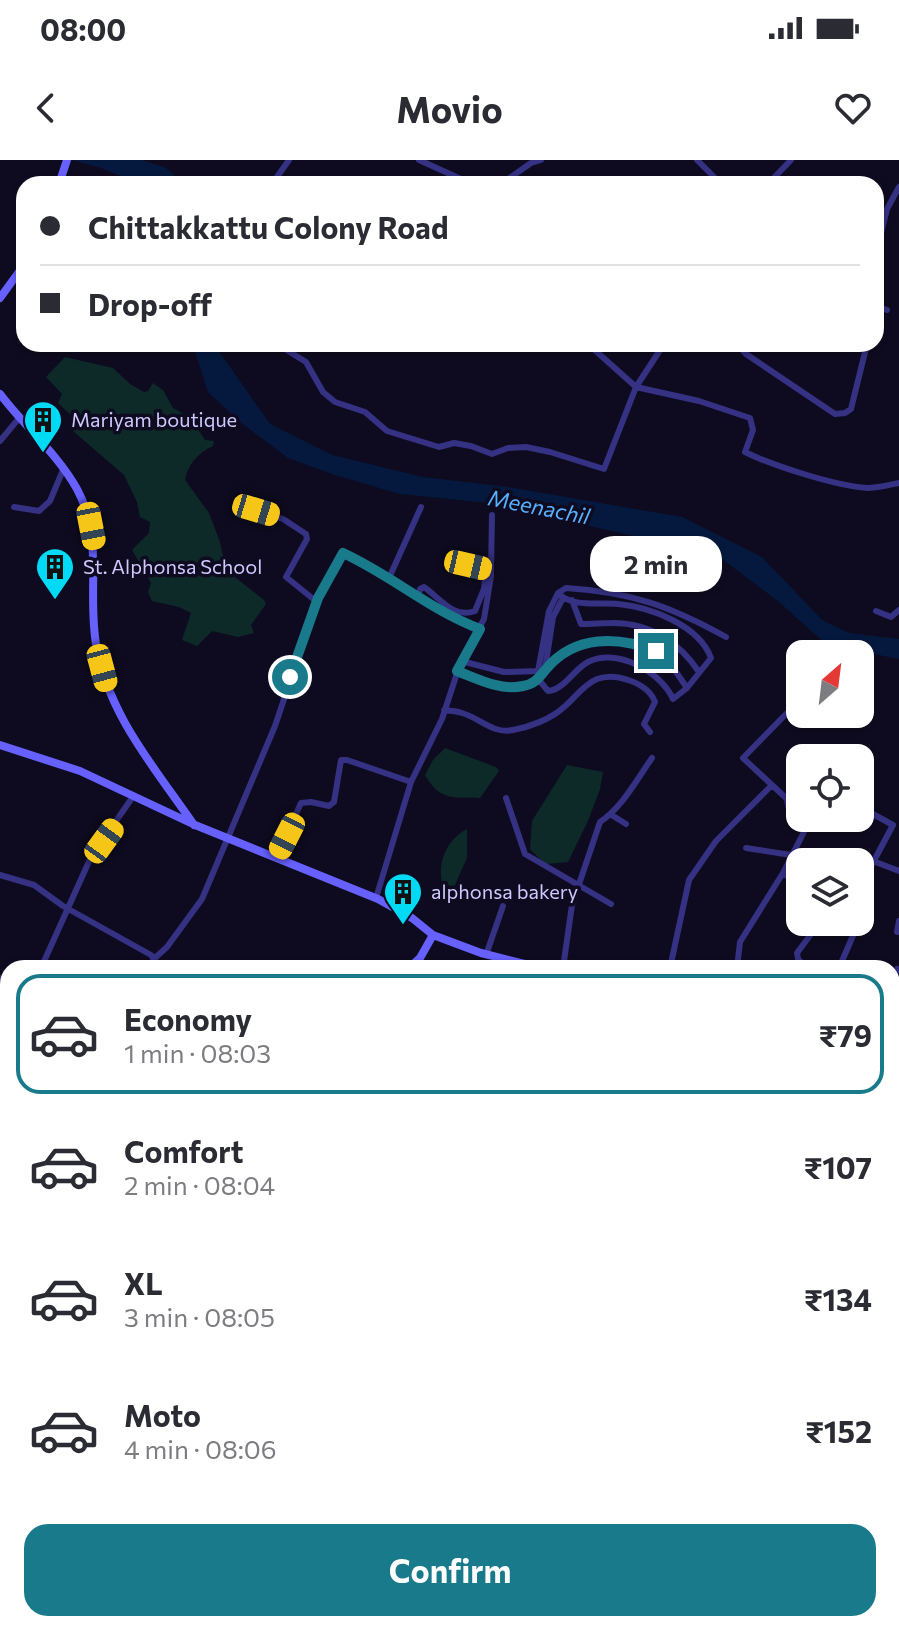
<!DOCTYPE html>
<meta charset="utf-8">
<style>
:root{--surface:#fff;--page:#f7f7f7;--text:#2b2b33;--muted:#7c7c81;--line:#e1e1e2;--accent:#187a8a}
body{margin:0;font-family:Commissioner,sans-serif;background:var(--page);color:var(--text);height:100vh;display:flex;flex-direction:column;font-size:30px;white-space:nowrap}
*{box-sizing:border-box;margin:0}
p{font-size:26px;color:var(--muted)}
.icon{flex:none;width:44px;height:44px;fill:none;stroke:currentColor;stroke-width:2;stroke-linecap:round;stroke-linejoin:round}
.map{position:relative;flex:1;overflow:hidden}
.side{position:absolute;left:0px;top:800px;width:900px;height:672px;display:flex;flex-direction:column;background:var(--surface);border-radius:24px 24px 0 0;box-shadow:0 2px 6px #0004}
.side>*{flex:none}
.guide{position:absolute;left:16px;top:16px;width:868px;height:176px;border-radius:24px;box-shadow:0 2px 6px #0004;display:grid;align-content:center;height:176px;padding:0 24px;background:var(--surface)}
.needle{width:52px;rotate:28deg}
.buttons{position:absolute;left:786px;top:480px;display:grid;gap:16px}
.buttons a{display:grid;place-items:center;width:88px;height:88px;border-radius:16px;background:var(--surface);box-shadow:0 2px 6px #0004;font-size:40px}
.end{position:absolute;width:36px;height:36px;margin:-18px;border:10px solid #187a8a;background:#fff;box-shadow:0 0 0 4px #fff}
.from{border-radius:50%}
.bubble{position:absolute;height:56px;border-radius:24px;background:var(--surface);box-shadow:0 2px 6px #0004;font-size:26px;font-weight:700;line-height:56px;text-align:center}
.car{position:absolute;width:24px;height:48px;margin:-24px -12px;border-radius:10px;box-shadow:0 0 6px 2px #0007;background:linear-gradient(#f5c518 24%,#345 0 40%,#f5c518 0 76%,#345 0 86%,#f5c518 0)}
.guide b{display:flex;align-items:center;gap:28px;height:76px;font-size:30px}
.guide b+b{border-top:2px solid var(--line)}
.guide i{width:20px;height:20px;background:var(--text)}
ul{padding:14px 0 0;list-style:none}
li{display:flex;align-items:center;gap:24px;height:120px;margin:0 16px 12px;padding:0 8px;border:4px solid transparent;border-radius:24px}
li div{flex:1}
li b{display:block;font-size:30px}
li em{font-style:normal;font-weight:700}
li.current{border-color:var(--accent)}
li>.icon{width:72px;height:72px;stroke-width:1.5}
.button{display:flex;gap:16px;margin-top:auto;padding:16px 24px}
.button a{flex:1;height:92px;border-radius:24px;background:var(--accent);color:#fff;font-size:32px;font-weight:700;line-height:92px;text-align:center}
.status{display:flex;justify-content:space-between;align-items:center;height:56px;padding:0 40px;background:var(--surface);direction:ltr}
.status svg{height:22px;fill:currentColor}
header{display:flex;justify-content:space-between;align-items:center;height:104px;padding:0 24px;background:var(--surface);font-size:36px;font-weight:700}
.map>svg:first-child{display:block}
.green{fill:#0d2a29}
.water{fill:#05193e}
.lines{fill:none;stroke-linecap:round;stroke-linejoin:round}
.stream{stroke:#05193e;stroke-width:2}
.street{stroke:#353183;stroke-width:6}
.secondary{stroke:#6660ff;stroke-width:8}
.route{stroke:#187a8a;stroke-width:10}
.labels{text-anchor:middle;stroke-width:7;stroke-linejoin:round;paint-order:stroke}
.poi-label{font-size:20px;fill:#d0c9ff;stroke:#0e0b20;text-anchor:start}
.water-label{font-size:22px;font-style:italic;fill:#57b0ff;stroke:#0e0b20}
</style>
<div class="status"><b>08:00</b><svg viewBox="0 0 49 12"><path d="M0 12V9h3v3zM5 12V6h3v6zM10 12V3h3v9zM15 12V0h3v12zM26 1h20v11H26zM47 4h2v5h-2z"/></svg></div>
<header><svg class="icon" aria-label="back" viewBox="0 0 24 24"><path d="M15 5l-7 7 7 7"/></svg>Movio<svg class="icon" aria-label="heart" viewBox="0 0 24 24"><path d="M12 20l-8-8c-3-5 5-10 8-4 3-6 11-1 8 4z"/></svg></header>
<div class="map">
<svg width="899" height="1472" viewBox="0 0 899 1472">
<rect width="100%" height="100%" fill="#0e0b20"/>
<path class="green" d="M65,197l48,11 17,16 14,8 4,-1 5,-8 10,7 10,18 17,9 15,23 9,1 -1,5c-15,7 -25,18 -28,34l24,33 11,29 6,28 38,30 2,4 -15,21 3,8 -16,4 -26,-6 -15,15 -15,-6 9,-27 -12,-6 -27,-6 -4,-9 3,-9 -19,-33 17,-17 1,-11 -10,-5 -3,-15 -13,-27 -51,-44 3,-11 -18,-17 4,-9 -16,-17z
M445,588l51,19 3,4 -19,27c-27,-1 -40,3 -55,-23l8,-15z
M567,605l36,7 -3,17 -12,32 -20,41 -23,2 -15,-15 2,-28z
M467,669v29l-13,29 -11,-1c-7,-22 4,-47 24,-57z"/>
<path class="water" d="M72,0h70l24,8 19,16h-45l-39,-16z
M195,184h22l1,6 52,74 62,31 91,22 85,10 174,30 80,40 60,63 27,13 50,6v20l-72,-14 -48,-43 -62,-47 -228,-52 -89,-9 -65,-19 -47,-17 -48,-36 -32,-30 -13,-40z"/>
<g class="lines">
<path class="stream" d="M401,1472l4,-8"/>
<path class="street" d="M419,0l53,24
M697,0l24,24
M272,24l17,-24
M501,24l30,-21 10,-3
M768,24l23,-24
M876,93l11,-44 12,-22
M876,146l11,4
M277,184l29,18 17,30 12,10 30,10 22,19 52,16 15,-4 17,3 21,8 16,-6 18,-1 24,5 54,17 32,-82 28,-43
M588,184l48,43 63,14 51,17 3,12 -8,22c28,14 92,34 122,36 10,0 22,-3 32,-5
M737,184l9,10 89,60 10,-1 6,-4 16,-65
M0,281l20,-24
M14,347l25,4 11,-10 13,-31
M256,350l27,9 23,15 1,5 -21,38 31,25
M453,399l33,10 -2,20 -9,22c-22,8 -35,-13 -51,-24l-4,2 -2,8 27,17 35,15
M491,410l1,-55
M389,418l32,-71
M558,433l8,-5c65,4 104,18 160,49
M572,440l9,24c11,0 22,-1 33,-1 36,0 66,20 85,49
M876,451l15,6 8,-7
M461,501l43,11 34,-1 11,-60 9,-18c14,15 41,9 60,11 32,3 81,21 93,54l-24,30 -14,11c-12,-27 -56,-52 -85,-37 -14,7 -24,28 -40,29l-9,-11c23,-31 52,-45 91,-36 10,2 21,4 29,10 12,9 20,22 28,34
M545,509l8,-52 10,-19
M457,511c26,10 55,24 82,9
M444,550c6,1 13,1 18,3 20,6 30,21 51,17 17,-3 38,-11 51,-23 11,-9 19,-22 33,-28 19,-7 51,4 58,23l-11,22 6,8
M787,553l-44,45 44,41 1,7 12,9
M506,638l19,56 86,50
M787,639l13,-16
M860,647l33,18 -33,62
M610,654l16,10
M746,688l45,7
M276,697l25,-54 10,-1 18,4 5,-4 7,-42h6l64,22
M873,701l26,10
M820,702l4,-9
M783,713l17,12
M0,715l34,10 29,21 88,49 4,6 -5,7
M376,738l35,-116 31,-63 19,-58 23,-42 7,-43v-6l-5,-1
M897,772l2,-11
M486,795l17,-49
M155,798l12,-11 35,-48 73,-173 43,-128 24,-44 45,22 31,21
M41,808l50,-111 41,-59
M563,808l9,-63 28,-83c22,-14 37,-43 52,-64
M670,808l19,-88 27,-39 56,-56
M737,808l3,-26 43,-69 26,-51 -6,-4
M807,808l-9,-9 -1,-6 23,-31
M839,808l16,-37 -13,-9
M897,809l2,2
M0,818l8,3
M892,847h7
M892,1070l7,3
M898,1112l1,-1
M892,1154l7,-13
M0,1206l8,15
M0,1235l8,-9
M892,1276l7,-8
M108,1464l8,8
M341,1464l11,8
M863,1464l29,4 7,4
M0,1467l8,-7
M71,1472l9,-8
M132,1472l7,-7 15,7
M225,1472l8,-8
M314,1472l6,-8
M742,1472l5,-8
M837,1472l2,-8"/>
<path class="secondary" d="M59,24l8,-24
M0,138l24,-33
M0,234c24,32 57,59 77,95 27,50 10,101 19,155 12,71 59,124 98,181
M0,585l80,26 115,54 183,74 34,19 21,17 48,18 60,15
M409,808l11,-10 13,-23
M892,879l7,8
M0,1073l8,-4"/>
</g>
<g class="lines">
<path class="route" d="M290,517l28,-79 25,-45c48,22 87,57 137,76l-23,42c21,8 43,20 66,15 13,-2 16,-9 24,-18 28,-33 71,-32 109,-17"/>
</g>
<defs>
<symbol id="building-pin" viewBox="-11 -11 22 30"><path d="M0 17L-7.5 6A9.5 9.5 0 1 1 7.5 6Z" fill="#00daf4" stroke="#0e0b20"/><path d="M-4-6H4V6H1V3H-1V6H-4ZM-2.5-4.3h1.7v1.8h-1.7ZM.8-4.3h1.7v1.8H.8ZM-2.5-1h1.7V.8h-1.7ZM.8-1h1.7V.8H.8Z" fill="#111"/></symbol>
</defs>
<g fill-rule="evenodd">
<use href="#building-pin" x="21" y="238" width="44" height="60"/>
<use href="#building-pin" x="33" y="385" width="44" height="60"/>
<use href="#building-pin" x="381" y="710" width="44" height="60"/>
</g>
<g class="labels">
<g class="poi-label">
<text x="71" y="267">Mariyam boutique</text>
<text x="83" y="414">St. Alphonsa School</text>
<text x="431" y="739">alphonsa bakery</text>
</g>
<g class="water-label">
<text transform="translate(539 347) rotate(11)" y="8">Meenachil</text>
</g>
</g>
</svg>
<div class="buttons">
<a><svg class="needle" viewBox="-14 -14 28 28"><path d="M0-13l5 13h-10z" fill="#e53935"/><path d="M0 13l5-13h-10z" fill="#7c7c81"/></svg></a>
<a><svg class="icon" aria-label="locate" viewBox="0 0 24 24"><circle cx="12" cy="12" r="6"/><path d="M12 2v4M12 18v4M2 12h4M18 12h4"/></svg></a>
<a><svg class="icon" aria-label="layers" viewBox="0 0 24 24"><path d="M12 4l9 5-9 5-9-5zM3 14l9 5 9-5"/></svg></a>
</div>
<i class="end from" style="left:290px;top:517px"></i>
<i class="end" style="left:656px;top:491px"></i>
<div class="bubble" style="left:590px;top:376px;width:132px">2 min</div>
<i class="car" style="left:256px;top:350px;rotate:107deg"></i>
<i class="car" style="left:91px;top:366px;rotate:169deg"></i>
<i class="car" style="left:468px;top:405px;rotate:103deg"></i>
<i class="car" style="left:102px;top:508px;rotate:165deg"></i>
<i class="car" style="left:287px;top:676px;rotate:207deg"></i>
<i class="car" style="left:104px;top:681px;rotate:36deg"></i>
<div class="guide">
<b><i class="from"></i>Chittakkattu Colony Road</b>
<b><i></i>Drop-off</b>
</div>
<section class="side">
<ul>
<li class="current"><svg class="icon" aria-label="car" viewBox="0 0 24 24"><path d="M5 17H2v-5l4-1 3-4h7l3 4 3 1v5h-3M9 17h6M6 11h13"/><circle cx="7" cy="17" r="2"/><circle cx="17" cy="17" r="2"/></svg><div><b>Economy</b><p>1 min · 08:03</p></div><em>₹79</em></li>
<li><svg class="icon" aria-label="car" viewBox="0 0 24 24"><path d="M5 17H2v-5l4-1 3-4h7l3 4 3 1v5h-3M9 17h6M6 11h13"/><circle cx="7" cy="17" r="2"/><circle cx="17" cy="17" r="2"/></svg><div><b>Comfort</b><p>2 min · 08:04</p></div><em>₹107</em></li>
<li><svg class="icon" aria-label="car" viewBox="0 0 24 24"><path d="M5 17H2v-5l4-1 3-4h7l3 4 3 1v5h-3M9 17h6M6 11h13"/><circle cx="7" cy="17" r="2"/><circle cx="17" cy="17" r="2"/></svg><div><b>XL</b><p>3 min · 08:05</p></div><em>₹134</em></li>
<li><svg class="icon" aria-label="car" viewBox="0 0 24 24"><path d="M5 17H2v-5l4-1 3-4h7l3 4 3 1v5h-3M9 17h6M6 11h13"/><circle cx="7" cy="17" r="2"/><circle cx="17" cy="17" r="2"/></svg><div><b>Moto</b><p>4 min · 08:06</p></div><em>₹152</em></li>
</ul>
<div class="button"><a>Confirm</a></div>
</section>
</div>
